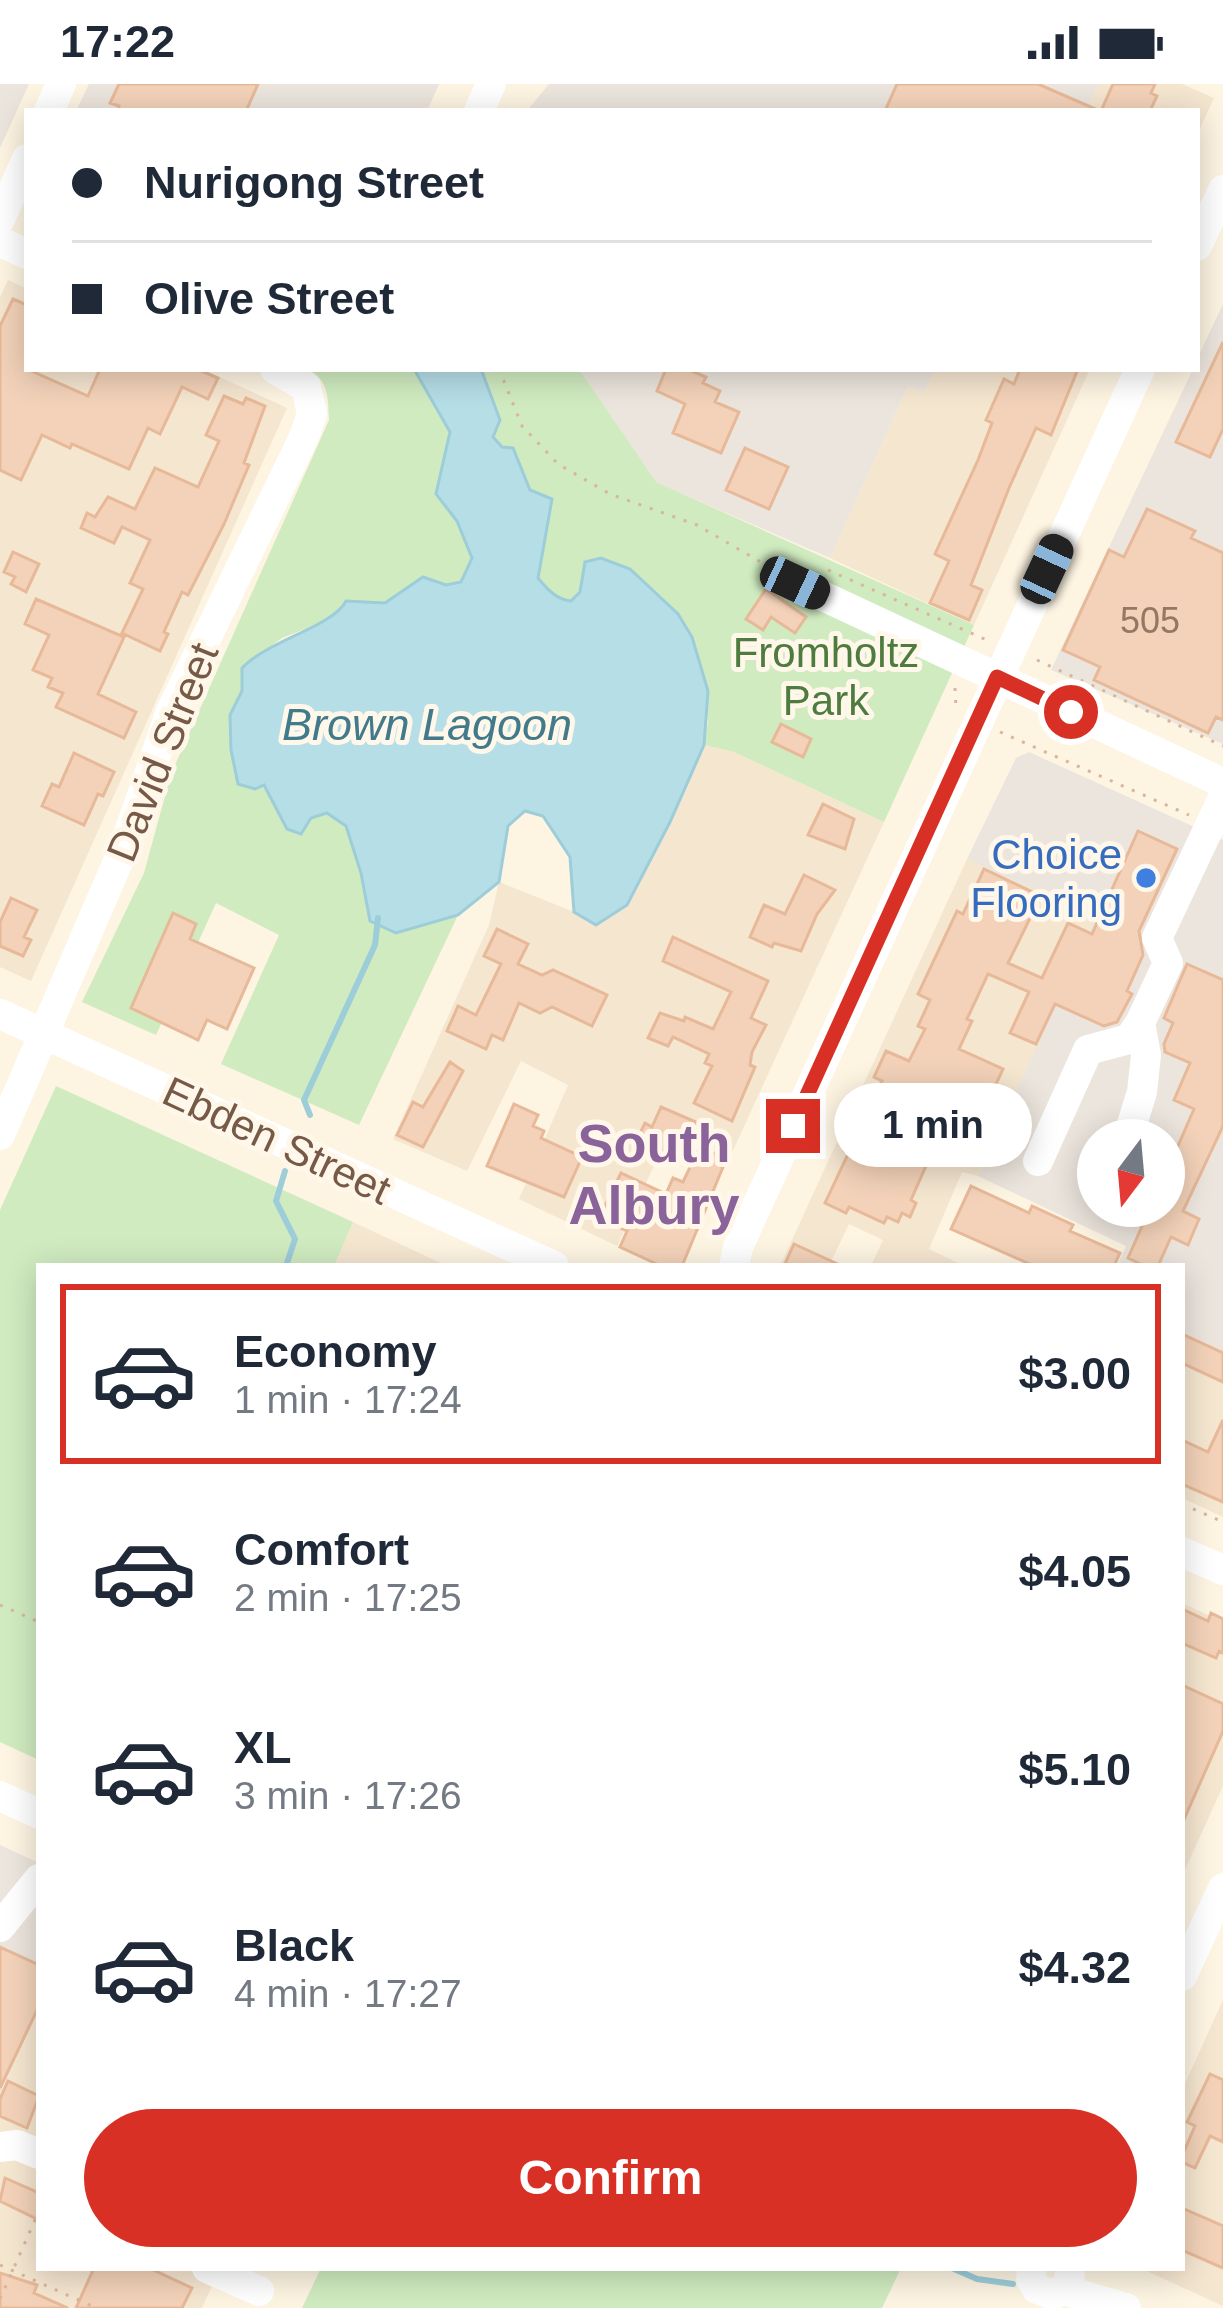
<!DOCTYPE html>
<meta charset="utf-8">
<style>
:root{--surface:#fff;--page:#f2f2f3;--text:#1f2937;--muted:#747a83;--line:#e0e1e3;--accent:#d93025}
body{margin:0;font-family:Arial,sans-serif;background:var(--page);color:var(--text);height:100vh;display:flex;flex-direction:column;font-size:45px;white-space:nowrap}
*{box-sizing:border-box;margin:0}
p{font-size:39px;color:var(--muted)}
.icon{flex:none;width:66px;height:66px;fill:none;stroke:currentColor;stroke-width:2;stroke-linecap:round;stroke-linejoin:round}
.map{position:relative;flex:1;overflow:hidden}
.drawer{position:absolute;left:36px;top:1179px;width:1149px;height:1008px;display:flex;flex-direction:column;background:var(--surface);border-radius:0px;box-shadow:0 6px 30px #0003}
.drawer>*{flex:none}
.top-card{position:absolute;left:24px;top:24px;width:1176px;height:264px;border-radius:0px;box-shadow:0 6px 30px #0003;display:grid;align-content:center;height:264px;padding:0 48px;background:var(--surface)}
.needle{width:78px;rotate:196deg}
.fabs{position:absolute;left:1077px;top:1035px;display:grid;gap:24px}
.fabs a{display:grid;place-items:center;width:108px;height:108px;border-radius:50%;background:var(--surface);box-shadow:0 6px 30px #0003;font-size:60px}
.end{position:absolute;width:54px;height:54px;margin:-27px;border:15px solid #d93025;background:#fff;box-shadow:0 0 0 6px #fff}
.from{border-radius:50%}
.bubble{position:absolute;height:84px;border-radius:42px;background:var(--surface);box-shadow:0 6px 30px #0003;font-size:39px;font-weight:700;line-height:84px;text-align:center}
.car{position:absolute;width:36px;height:72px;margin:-36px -18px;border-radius:15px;box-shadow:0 0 9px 3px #0007;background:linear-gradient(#222 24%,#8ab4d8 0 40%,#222 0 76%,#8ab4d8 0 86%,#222 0)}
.top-card b{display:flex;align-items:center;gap:42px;height:114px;font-size:45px}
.top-card b+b{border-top:3px solid var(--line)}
.top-card i{width:30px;height:30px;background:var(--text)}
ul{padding:21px 0 0;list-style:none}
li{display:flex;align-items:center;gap:36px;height:180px;margin:0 24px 18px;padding:0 24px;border:6px solid transparent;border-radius:0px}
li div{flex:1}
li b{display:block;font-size:45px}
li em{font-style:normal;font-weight:700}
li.active{border-color:var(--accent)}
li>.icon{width:108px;height:108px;stroke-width:1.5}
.cta{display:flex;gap:24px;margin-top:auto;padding:24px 48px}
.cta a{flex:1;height:138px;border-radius:72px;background:var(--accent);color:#fff;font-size:48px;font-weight:700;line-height:138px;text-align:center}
.status{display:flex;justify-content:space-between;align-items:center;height:84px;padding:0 60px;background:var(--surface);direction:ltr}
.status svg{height:33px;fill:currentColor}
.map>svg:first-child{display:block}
.residential{fill:#f5e6d0}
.industrial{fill:#ece5dd;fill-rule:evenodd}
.green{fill:#d0ebc0}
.water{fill:#b6dee7;stroke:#9ccdd9;stroke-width:3}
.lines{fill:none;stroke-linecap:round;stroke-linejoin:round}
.stream{stroke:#9ccdd9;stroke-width:6}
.building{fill:#f3d2b9;stroke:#e7b998;stroke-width:3}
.path{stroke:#d8b69c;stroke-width:3;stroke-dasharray:3 9;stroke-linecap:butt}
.minor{stroke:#fff;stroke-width:30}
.route{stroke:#d93025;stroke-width:15}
.shop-dot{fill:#3f7fe0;stroke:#fff7e9;stroke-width:4.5}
.labels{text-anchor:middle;stroke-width:10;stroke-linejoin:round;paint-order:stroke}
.number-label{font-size:36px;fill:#957864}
.park-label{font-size:42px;fill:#4e7c3f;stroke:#fff7e9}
.street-label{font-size:42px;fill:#765a47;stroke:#fff7e9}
.shop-label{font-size:42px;fill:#366cbe;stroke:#fff7e9;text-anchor:end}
.water-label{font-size:45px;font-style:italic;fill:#417a8a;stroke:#fff7e9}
.district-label{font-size:54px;font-weight:bold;fill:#896399;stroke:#fff7e9}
</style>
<div class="status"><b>17:22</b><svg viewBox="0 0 49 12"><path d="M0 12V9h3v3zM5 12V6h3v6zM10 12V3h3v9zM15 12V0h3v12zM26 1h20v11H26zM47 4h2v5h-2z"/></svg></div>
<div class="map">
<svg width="1223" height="2224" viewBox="0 0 1223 2224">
<rect width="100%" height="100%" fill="#fdf4e2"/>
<path class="residential" d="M1098,0h84l32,14 -17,37v-24h-111z
M8,196l19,9v80h175l85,39 -256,573 -31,-14v-670z
M935,285h155l-116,256 -144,-67 78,-172 16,7z
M704,661l30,7 150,70 -155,337 -60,-26 -52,113 -98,-47 49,-114 -47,-24 -54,110 -74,-32 96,-214 10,-43 75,30 13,10 40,-17z
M967,775l129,58 -118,259 -16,-4 -33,77 35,17h-93l12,-26 -34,-16 -20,42h-49z
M353,1138l94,44h-113z
M1182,1281l41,18v134l-41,-19z
M1182,1519l41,19v164l-41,90z
M1223,1916v306l-83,-38h42v-178z
M39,1924v260h181l-18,40h-202v-214z"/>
<path class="industrial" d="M0,0h29l-29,64z
M89,0h350l-12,27h-351z
M549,0h549l-12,27h-559z
M1223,220v440l-172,-74 142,-301h4v-10z
M579,285h356l-11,24 -16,-7 -78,172 -175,-76z
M1029,668l194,88v543l-41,-18v-99h-65l9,-20 -148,-70 117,-258 -128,-59 49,-101zM1098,1056h66v66h-66z
M0,1761l39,18v145l-39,86z"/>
<path class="green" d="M307,285h272l77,113 318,143 -90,197 -150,-70 -30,-7 4,-24 -16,-83 -107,-76 -5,30 -9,9c-14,-2 -23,-12 -33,-22l14,-80 -22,-9 -8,-14 -85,19 20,26 16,36 -11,25 -16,3 -18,-8 -43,26 -41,5 -16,12 -46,18 -40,30v23l-12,24 57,114 40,-16 19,13 15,47 9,48 27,12 61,-18 -99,210 -138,-61 58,-129 -63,-32 -60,132 -74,-33 62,-129 27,-99 158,-354c-1,-21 0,-41 -22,-51z
M56,1002l297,136 -19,44h-295v494l-39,-18v-532z
M321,2184h580l-19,40h-580z"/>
<path class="water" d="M414,285h67l19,51 -7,17 9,10 11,1 17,42 22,9 -14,79c9,11 19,22 33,23l9,-9 5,-30 16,-4 29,11 48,45 14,23 16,54 -4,54 -34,77 -43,83 -31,20 -22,-13 -4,-55 -27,-41 -18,-5 -17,15 -9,56 -41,33 -62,18 -26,-12 -9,-48 -15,-47 -19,-13 -16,5 -10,16 -14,-5 -23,-44 -9,4 -17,-5 -7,-34 -1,-35 12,-24v-23c25,-27 92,-42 104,-67l39,2 38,-26 23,8 15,-3 11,-24 -15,-37 -21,-27 14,-62z"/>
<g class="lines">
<path class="stream" d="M310,1031l-6,-15 71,-155 3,-27
M285,1087l-9,30 19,38 -9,27
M952,2184l25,11 36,5"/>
</g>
<path class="building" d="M119,0h139l-12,27h-129l2,-5 -9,-3z
M897,0h141l62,27h-215z
M1113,0h42l-4,9 6,3 -7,15h-49z
M13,215l14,6v64l61,27 12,-27h97l21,9 -10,21 -26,-12 -22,47 -12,-6 -19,41 -57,-25 -2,4 -28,-13 -21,45 -21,-10v-144z
M1223,258v87l-13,28 -34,-15z
M666,285h21l19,8 -3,6 17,8 -5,11 24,10 -18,41 -48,-20 12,-29 -28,-13z
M1020,285h58l-27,66 -15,-7 -27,60 -38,97 11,5 -13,30 -39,-17 19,-42 -14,-7 43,-94 14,-37 -6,-3 18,-41 10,5z
M224,312l19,8 3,-6 19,8 -21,57 5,2 -25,59 -36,71 -6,-3 -18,40 4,2 -8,17 -38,-18 21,-44 -13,-6 20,-43 -28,-13 -8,16 -33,-15 6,-15 8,4 13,-20 27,12 20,-41 43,19 21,-46 -13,-6z
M745,364l43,19 -19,42 -43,-19z
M1147,425l48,22 -4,7 32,15v167l-7,-3 -8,16 -114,-53 6,-13 -37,-17 46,-100 15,7z
M13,468l26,12 -13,28 -15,-8 4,-7 -11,-5z
M766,505l40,28 -11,16 -24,-16 -8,13 -17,-11z
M36,515l88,38 -26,57 38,18 -12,26 -68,-31 7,-14 -15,-6 4,-9 -19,-8 16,-35 -24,-11z
M781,640l30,15 -8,18 -31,-15z
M74,669l40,19 -11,24 -5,-2 -14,31 -42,-19 10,-22 7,3z
M823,720l31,15 -9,30 -37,-14z
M1138,747l39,18 -38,82 4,24 -16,36 5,3 -15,28 -13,4 -49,-22 -19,40 -26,-11 19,-41 -41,-18 -21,45 5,2 -13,28 44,20 -17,37 -44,-21 -9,20 -4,-2 -21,46 21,10 -18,41 5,3 -6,14 -8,-4 -4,9 -11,-5 -3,6 -35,-16 -3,6 -21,-10 24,-51 -4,-1 37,-70 -8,-4 12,-26 23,10 16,-32 -7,-3 12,-26 -12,-6 39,-83 6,3 21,-45 57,27 -33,67 34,15 26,-55 24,11z
M804,791l31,15 -18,24 -16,37 -27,-8 -2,4 -22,-10 14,-32 21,9z
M11,814l26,12 -13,27 7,3 -8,16 -23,-10v-24z
M173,829l23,11 -6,15 64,29 -27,61 -20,-9 -9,20 -67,-32z
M497,845l31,15 -10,20 24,11 11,-5 54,25 -15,31 -40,-19 -12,6 -21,-10 -16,37 -11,-5 -6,14 -39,-18 11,-25 18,9 25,-51 -17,-8z
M673,853l95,44 -17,37 15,7 -14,27 -2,13 5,2 -23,54 -38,-18 18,-37 -7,-3 4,-9 -36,-17 -5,9 -20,-8 12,-25 24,8 1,-4 28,12 18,-37 -68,-31z
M1187,880l36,16v146l-40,85 16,8 -11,26 -17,-8 -13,29h-13l-17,-8 23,-52h13v-28l30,-69 -20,-9 16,-37 -25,-11 -1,-8 9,-21 -9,-5z
M450,978l13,9 -40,76 -26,-12 16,-33 10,5z
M514,1020l24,11 -5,11 11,5 -3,7 41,19 -18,40 -77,-31z
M661,1023l35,15 -7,17 -17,-7 -9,20 -26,-13 8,-16 7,4z
M700,1062l21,11 -3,8 5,2 -41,99h-21l-41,-19 7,-16 -28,-13 22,-45 45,21 7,-16 10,4z
M971,1102l58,27 3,-7 41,19 -3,6 50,22 -6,13h-80l-83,-37z
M794,1160l48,22h-58z
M1182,1250l41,19v29l-41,-19z
M1223,1336v82l-41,-18v-44l26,12z
M1182,1525l26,12 3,-8 12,6v34l-4,-2 -3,7 -34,-15z
M1182,1601l41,19v27l-41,93z
M0,1863l39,18v41l-39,82z
M1210,1990l13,6v62l-13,-6 -15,32 -13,-6v-6l13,-30 -8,-4z
M8,1997l31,15 -12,32 -27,-12v-17z
M5,2094l34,15v27l-39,-19z
M1182,2124l41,18v42l-41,-18z
M94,2184h55l43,20 -10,20h-106z
M0,2189l37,12 -3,8 34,15h-68z"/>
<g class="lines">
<path class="path" d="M499,285l23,57 36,38 52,30 87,31 74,43
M828,486l161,71
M1037,576l186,86
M955,604l1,20
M1000,648l189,83
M1182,1420l41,18
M0,1521l39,17
M0,2181l92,41
M0,2215l39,-88"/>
<path class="minor" d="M49,27l12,-27
M479,27l12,-27
M0,135l27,-60
M0,158l27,12
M1197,162l26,-56
M795,499l428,200
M0,930l554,252
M0,1051l123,-285 48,-139 133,-274 8,-23 -6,-27 -31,-18
M1127,1056l15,-48 4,-37 -6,-32 28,-60 -11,-25 66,-140
M1038,1077l50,-111 41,-11 11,-16
M734,1182l4,-19 402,-878
M1182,1468l41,18
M0,1712l39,18
M0,1843l39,-48
M1182,1892l41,-88
M0,2063l17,-2 22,9
M207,2184l52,23
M1032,2184l-1,11 6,10 16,6 16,-10 1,-17
M1064,2206l62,18"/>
</g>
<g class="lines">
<path class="route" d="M793,1042l204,-449 74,35"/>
</g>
<circle class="shop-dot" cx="1146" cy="794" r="12"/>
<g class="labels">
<g class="number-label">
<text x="1150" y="549">505</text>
</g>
<g class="park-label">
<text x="826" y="583">Fromholtz<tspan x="826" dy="48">Park</tspan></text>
</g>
<g class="street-label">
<text transform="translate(162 668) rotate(-68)" y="15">David Street</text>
<text transform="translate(277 1056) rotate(25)" y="15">Ebden Street</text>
</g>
<g class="shop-label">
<text x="1122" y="785">Choice<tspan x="1122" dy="48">Flooring</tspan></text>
</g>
<g class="water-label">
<text x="427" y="656">Brown Lagoon</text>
</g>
<g class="district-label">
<text x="654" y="1078">South<tspan x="654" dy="62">Albury</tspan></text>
</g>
</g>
</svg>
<div class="fabs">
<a><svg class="needle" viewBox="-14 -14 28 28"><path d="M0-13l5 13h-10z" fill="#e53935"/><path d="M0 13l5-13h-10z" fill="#747a83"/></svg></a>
</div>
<i class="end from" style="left:1071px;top:628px"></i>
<i class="end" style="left:793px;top:1042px"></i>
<div class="bubble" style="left:834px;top:999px;width:198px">1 min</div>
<i class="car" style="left:1047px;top:485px;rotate:25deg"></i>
<i class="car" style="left:795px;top:499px;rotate:115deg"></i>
<div class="top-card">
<b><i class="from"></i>Nurigong Street</b>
<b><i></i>Olive Street</b>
</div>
<section class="drawer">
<ul>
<li class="active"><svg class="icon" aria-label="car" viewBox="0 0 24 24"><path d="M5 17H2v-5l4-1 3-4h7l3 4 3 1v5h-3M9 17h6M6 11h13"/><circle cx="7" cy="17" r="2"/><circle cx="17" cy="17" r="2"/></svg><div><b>Economy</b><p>1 min · 17:24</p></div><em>$3.00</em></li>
<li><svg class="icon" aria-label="car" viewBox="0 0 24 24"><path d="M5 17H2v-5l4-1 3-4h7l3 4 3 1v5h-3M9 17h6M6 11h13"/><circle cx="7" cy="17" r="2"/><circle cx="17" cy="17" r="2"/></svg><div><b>Comfort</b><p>2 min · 17:25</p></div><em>$4.05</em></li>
<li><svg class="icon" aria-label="car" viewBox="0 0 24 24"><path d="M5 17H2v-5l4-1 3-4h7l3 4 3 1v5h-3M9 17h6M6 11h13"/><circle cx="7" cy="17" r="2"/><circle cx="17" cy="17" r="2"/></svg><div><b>XL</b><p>3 min · 17:26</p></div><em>$5.10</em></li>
<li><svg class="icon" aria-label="car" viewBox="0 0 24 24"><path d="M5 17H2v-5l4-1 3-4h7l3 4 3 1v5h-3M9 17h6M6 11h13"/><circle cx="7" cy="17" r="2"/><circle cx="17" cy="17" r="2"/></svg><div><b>Black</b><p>4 min · 17:27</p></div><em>$4.32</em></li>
</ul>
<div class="cta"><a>Confirm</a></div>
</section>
</div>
